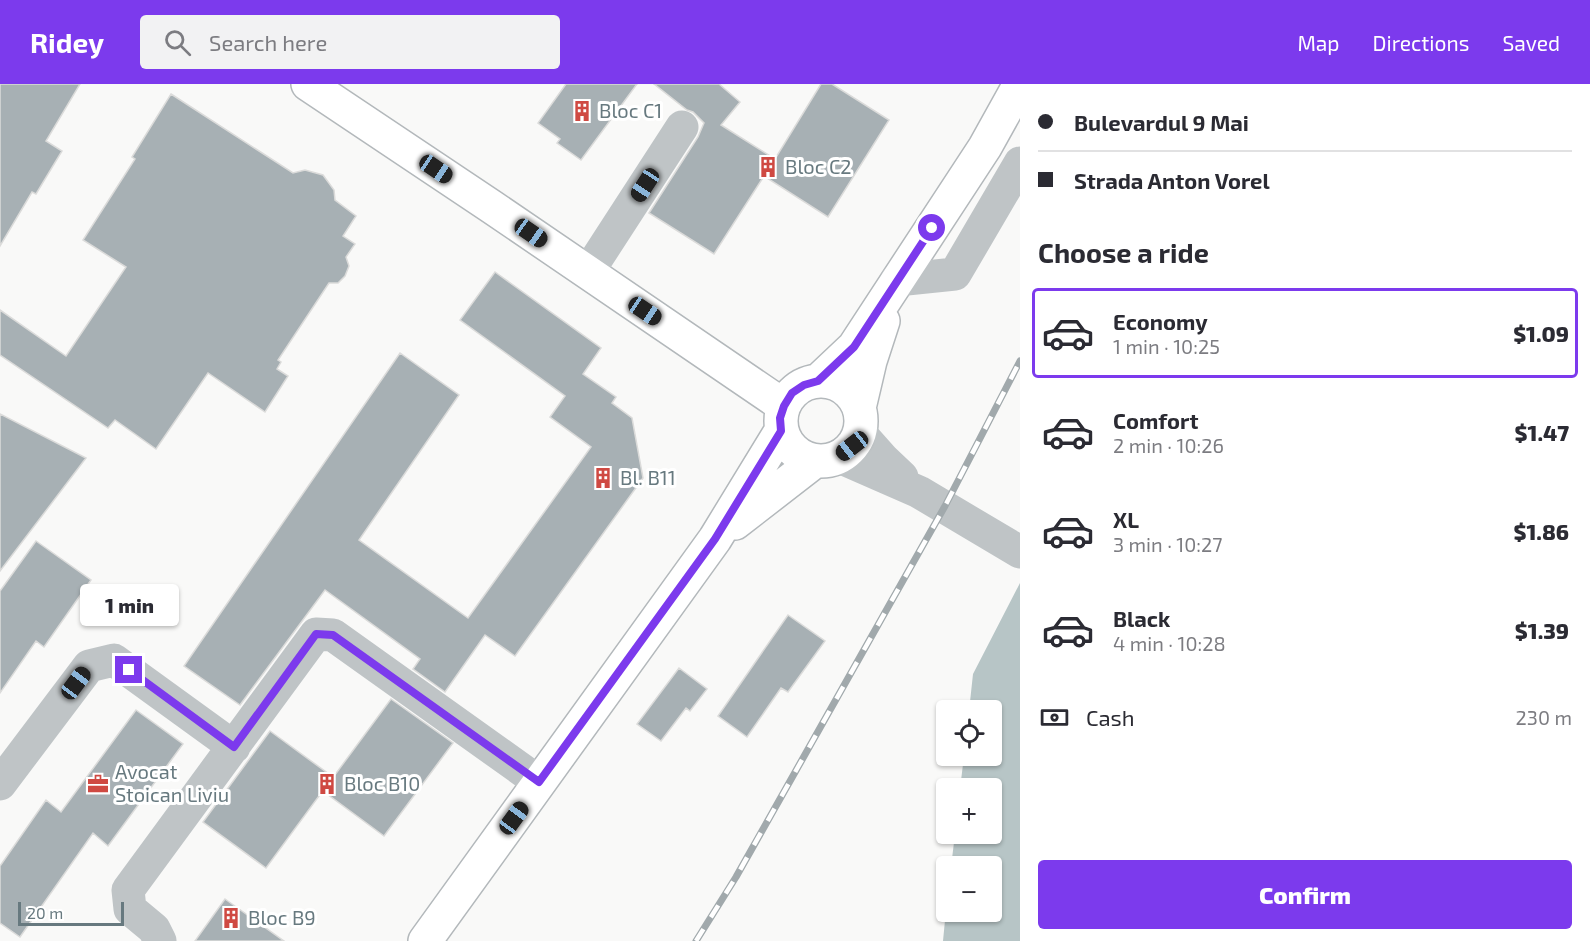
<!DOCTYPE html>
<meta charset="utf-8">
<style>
:root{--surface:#fff;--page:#f2f2f3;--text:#2b2b33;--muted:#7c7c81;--line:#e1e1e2;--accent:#7c3aed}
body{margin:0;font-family:"Exo 2",sans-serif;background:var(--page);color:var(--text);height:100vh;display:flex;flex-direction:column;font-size:22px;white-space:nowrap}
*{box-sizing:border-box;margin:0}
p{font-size:20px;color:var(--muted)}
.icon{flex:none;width:33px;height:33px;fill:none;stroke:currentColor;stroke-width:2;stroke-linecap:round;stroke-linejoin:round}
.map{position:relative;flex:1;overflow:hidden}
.details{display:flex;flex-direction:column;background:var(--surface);width:570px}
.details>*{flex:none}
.banner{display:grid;align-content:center;height:132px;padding:0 18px;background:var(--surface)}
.tools{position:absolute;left:936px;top:616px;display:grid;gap:12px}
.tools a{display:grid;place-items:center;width:66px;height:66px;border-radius:6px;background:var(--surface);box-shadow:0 2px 4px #0004;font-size:30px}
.scale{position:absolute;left:18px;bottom:15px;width:106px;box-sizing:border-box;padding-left:6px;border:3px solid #67797f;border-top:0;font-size:16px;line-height:21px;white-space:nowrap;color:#67797f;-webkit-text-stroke:4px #fff;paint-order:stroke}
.end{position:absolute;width:27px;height:27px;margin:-14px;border:8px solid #7c3aed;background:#fff;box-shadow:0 0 0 3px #fff}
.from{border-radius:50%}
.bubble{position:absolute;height:42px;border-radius:6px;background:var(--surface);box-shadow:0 2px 4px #0004;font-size:20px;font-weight:800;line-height:42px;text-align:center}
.car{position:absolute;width:18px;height:36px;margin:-18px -9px;border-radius:8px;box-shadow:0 0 4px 2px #0007;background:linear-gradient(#222 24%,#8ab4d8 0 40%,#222 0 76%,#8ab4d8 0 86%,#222 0)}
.banner b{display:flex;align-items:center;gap:21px;height:57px;font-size:22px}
.banner b+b{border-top:2px solid var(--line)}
.banner i{width:15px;height:15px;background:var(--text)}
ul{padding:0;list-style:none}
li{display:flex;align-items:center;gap:18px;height:90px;margin:0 12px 9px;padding:0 6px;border:3px solid transparent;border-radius:6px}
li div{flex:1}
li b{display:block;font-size:22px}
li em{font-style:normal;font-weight:800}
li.selected{border-color:var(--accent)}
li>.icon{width:54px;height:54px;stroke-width:1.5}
h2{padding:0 18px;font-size:27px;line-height:72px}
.pay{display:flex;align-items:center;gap:15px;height:66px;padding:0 18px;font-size:22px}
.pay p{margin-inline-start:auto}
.cta{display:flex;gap:12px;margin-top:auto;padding:12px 18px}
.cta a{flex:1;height:69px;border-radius:6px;background:var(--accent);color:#fff;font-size:24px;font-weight:800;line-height:69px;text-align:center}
header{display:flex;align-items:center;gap:36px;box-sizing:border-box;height:84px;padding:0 30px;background:var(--accent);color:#fff}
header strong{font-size:28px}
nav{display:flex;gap:33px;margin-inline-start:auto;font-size:21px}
.search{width:420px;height:54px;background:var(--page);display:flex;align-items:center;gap:15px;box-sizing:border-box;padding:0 21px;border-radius:6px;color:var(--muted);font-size:22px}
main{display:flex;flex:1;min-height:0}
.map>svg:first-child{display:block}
.water{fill:#b7c5c6}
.building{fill:#a7b0b4;stroke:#dbdbda;stroke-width:1.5}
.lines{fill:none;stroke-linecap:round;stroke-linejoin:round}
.major-casing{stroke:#b3b8bb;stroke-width:36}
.minor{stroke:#bfc4c6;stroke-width:33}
.major{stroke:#fff;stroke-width:33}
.rail-casing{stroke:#a1a9ac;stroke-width:7}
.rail{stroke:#fff;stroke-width:4.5;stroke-dasharray:14;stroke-linecap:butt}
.route{stroke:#7c3aed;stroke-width:8}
.labels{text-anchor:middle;stroke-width:6;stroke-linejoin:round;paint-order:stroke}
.poi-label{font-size:20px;fill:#67797f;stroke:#fff;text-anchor:start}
</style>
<header>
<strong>Ridey</strong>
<div class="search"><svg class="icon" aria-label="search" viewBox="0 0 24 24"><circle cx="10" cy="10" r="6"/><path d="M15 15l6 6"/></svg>Search here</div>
<nav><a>Map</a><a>Directions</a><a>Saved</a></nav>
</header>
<main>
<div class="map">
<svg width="1020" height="857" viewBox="0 0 1020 857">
<rect width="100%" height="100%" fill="#f9f9f8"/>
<path class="water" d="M1020,499v358h-77l3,-31v2h46v-45h-41l4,-33h37v-45h-32l4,-33h28v-45h-23l4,-37z"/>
<path class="building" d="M0,0h80l-34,57 16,10 -26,43 -4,-2 -32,54z
M566,0h71l-56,76 -24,-17 3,-4 -22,-16z
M654,0h65l21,18 -19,23 54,34 46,-75h11l57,36 -61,97 -64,-41 -50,78 -65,-41 49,-76 6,-14 -11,-11 -6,-2z
M171,10l122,79 12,-3 18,5 11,15 1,10 21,16 -13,20 12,8 -9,13 3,9 -4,10 -7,7h-9l-51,77 3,2 -4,7 11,7 -23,36 -57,-39 -52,76 -41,-29 -7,8 -108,-73v-45l66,46 60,-89 -43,-27 52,-81 -3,-2z
M495,188l106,76 -18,26 33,23 -4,6 20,15 11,60 -128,178 -30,-21 -40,57 -32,-23 7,-10 -95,-69 -85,115 -56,-39 216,-313 59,42 -100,145 109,78 123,-171 -41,-30 15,-21 -105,-76z
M0,330l86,44 -86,113z
M36,457l55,39 -47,67 -8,-6 -36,52v-102z
M788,531l37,26 -37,51 -7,-4 -34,49 -29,-21z
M679,584l28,21 -17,22 -4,-3 -25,33 -24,-17z
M391,615l62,44 -69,93 -61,-45z
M136,626l47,34 -75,102 -15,-13 -73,104 -20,-14v-57l46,-66 15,12z
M270,647l63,46 -67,91 -63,-46z
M225,815l59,42h-89z"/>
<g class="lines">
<defs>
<path id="major" d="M308,0l184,123 292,199
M818,297l36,-34 131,-200 35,-63
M781 337a40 40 0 1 1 80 0a40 40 0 1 1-80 0Z
M859,324l11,-47 13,-40
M735,439l80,-62
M425,857l290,-402 66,-108"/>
</defs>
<use href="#major" class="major-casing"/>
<path class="minor" d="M588,188l94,-145
M897,196l58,-6 65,-111
M859,348l24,27 19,18
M839,373l80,35 101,60
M0,700l89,-118 25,-6 120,87
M160,857l-6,-12 -24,-20 -2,-19 188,-256 17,1 206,147"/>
<use href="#major" class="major"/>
<defs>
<path id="rail" d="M696,857l40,-64 209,-371 75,-145"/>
</defs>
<use href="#rail" class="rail-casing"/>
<use href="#rail" class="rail"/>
</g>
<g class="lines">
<path class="route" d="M129,586l105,77 82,-113 17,1 206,147 176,-243 66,-108 -1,-13 4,-12 8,-13 12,-8 14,-4 36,-34 78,-119"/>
</g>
<defs>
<symbol id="building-bare" viewBox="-9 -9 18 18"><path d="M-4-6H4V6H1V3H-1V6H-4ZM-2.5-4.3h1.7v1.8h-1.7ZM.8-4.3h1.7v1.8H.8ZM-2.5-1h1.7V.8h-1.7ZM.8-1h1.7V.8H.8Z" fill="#cf4942" stroke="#fff" stroke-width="2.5" paint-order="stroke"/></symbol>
<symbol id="office-bare" viewBox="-9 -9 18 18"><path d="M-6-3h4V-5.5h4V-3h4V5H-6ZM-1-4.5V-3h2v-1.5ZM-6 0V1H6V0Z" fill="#cf4942" stroke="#fff" stroke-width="2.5" paint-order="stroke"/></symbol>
</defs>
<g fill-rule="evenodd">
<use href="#building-bare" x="567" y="12" width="30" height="30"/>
<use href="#building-bare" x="753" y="68" width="30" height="30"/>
<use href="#building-bare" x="588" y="379" width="30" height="30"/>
<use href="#office-bare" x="83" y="685" width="30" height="30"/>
<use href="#building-bare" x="312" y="685" width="30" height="30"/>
<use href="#building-bare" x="216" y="819" width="30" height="30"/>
</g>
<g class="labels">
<g class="poi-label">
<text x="599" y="34">Bloc C1</text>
<text x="785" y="90">Bloc C2</text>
<text x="620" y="401">Bl. B11</text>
<text x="115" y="695">Avocat<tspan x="115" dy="23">Stoican Liviu</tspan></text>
<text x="344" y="707">Bloc B10</text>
<text x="248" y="841">Bloc B9</text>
</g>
</g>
</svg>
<div class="tools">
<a><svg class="icon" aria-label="locate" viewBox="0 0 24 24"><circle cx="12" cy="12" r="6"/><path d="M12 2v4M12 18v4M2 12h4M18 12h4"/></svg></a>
<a>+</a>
<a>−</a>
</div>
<div class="scale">20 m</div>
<i class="end from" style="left:932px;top:144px"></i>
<i class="end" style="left:129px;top:586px"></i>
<div class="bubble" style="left:80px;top:500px;width:99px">1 min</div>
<i class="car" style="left:436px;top:85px;rotate:124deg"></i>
<i class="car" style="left:645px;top:101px;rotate:213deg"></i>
<i class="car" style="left:531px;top:149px;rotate:125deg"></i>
<i class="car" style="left:645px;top:227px;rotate:124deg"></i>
<i class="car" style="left:852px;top:362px;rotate:232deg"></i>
<i class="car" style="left:76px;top:599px;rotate:37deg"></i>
<i class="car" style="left:514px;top:734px;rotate:36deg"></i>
</div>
<section class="details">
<div class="banner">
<b><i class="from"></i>Bulevardul 9 Mai</b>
<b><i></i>Strada Anton Vorel</b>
</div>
<h2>Choose a ride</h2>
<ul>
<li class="selected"><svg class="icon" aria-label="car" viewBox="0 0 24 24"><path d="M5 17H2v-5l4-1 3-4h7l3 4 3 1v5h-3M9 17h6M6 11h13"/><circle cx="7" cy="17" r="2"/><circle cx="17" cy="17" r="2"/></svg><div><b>Economy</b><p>1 min · 10:25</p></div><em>$1.09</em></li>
<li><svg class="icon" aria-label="car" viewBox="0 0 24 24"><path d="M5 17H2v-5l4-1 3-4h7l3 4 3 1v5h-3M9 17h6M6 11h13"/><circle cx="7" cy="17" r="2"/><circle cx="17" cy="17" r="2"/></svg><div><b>Comfort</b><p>2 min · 10:26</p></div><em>$1.47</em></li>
<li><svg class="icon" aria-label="car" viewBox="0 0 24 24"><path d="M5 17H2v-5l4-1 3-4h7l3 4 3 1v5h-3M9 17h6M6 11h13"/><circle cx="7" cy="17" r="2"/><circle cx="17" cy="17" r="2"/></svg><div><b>XL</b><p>3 min · 10:27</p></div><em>$1.86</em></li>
<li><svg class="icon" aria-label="car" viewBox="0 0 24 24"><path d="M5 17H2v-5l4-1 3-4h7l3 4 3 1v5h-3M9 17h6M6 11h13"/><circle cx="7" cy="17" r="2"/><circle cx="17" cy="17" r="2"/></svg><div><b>Black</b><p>4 min · 10:28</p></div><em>$1.39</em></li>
</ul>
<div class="pay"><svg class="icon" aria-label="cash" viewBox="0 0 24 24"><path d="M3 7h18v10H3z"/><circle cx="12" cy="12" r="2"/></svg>Cash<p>230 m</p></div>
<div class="cta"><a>Confirm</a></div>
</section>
</main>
